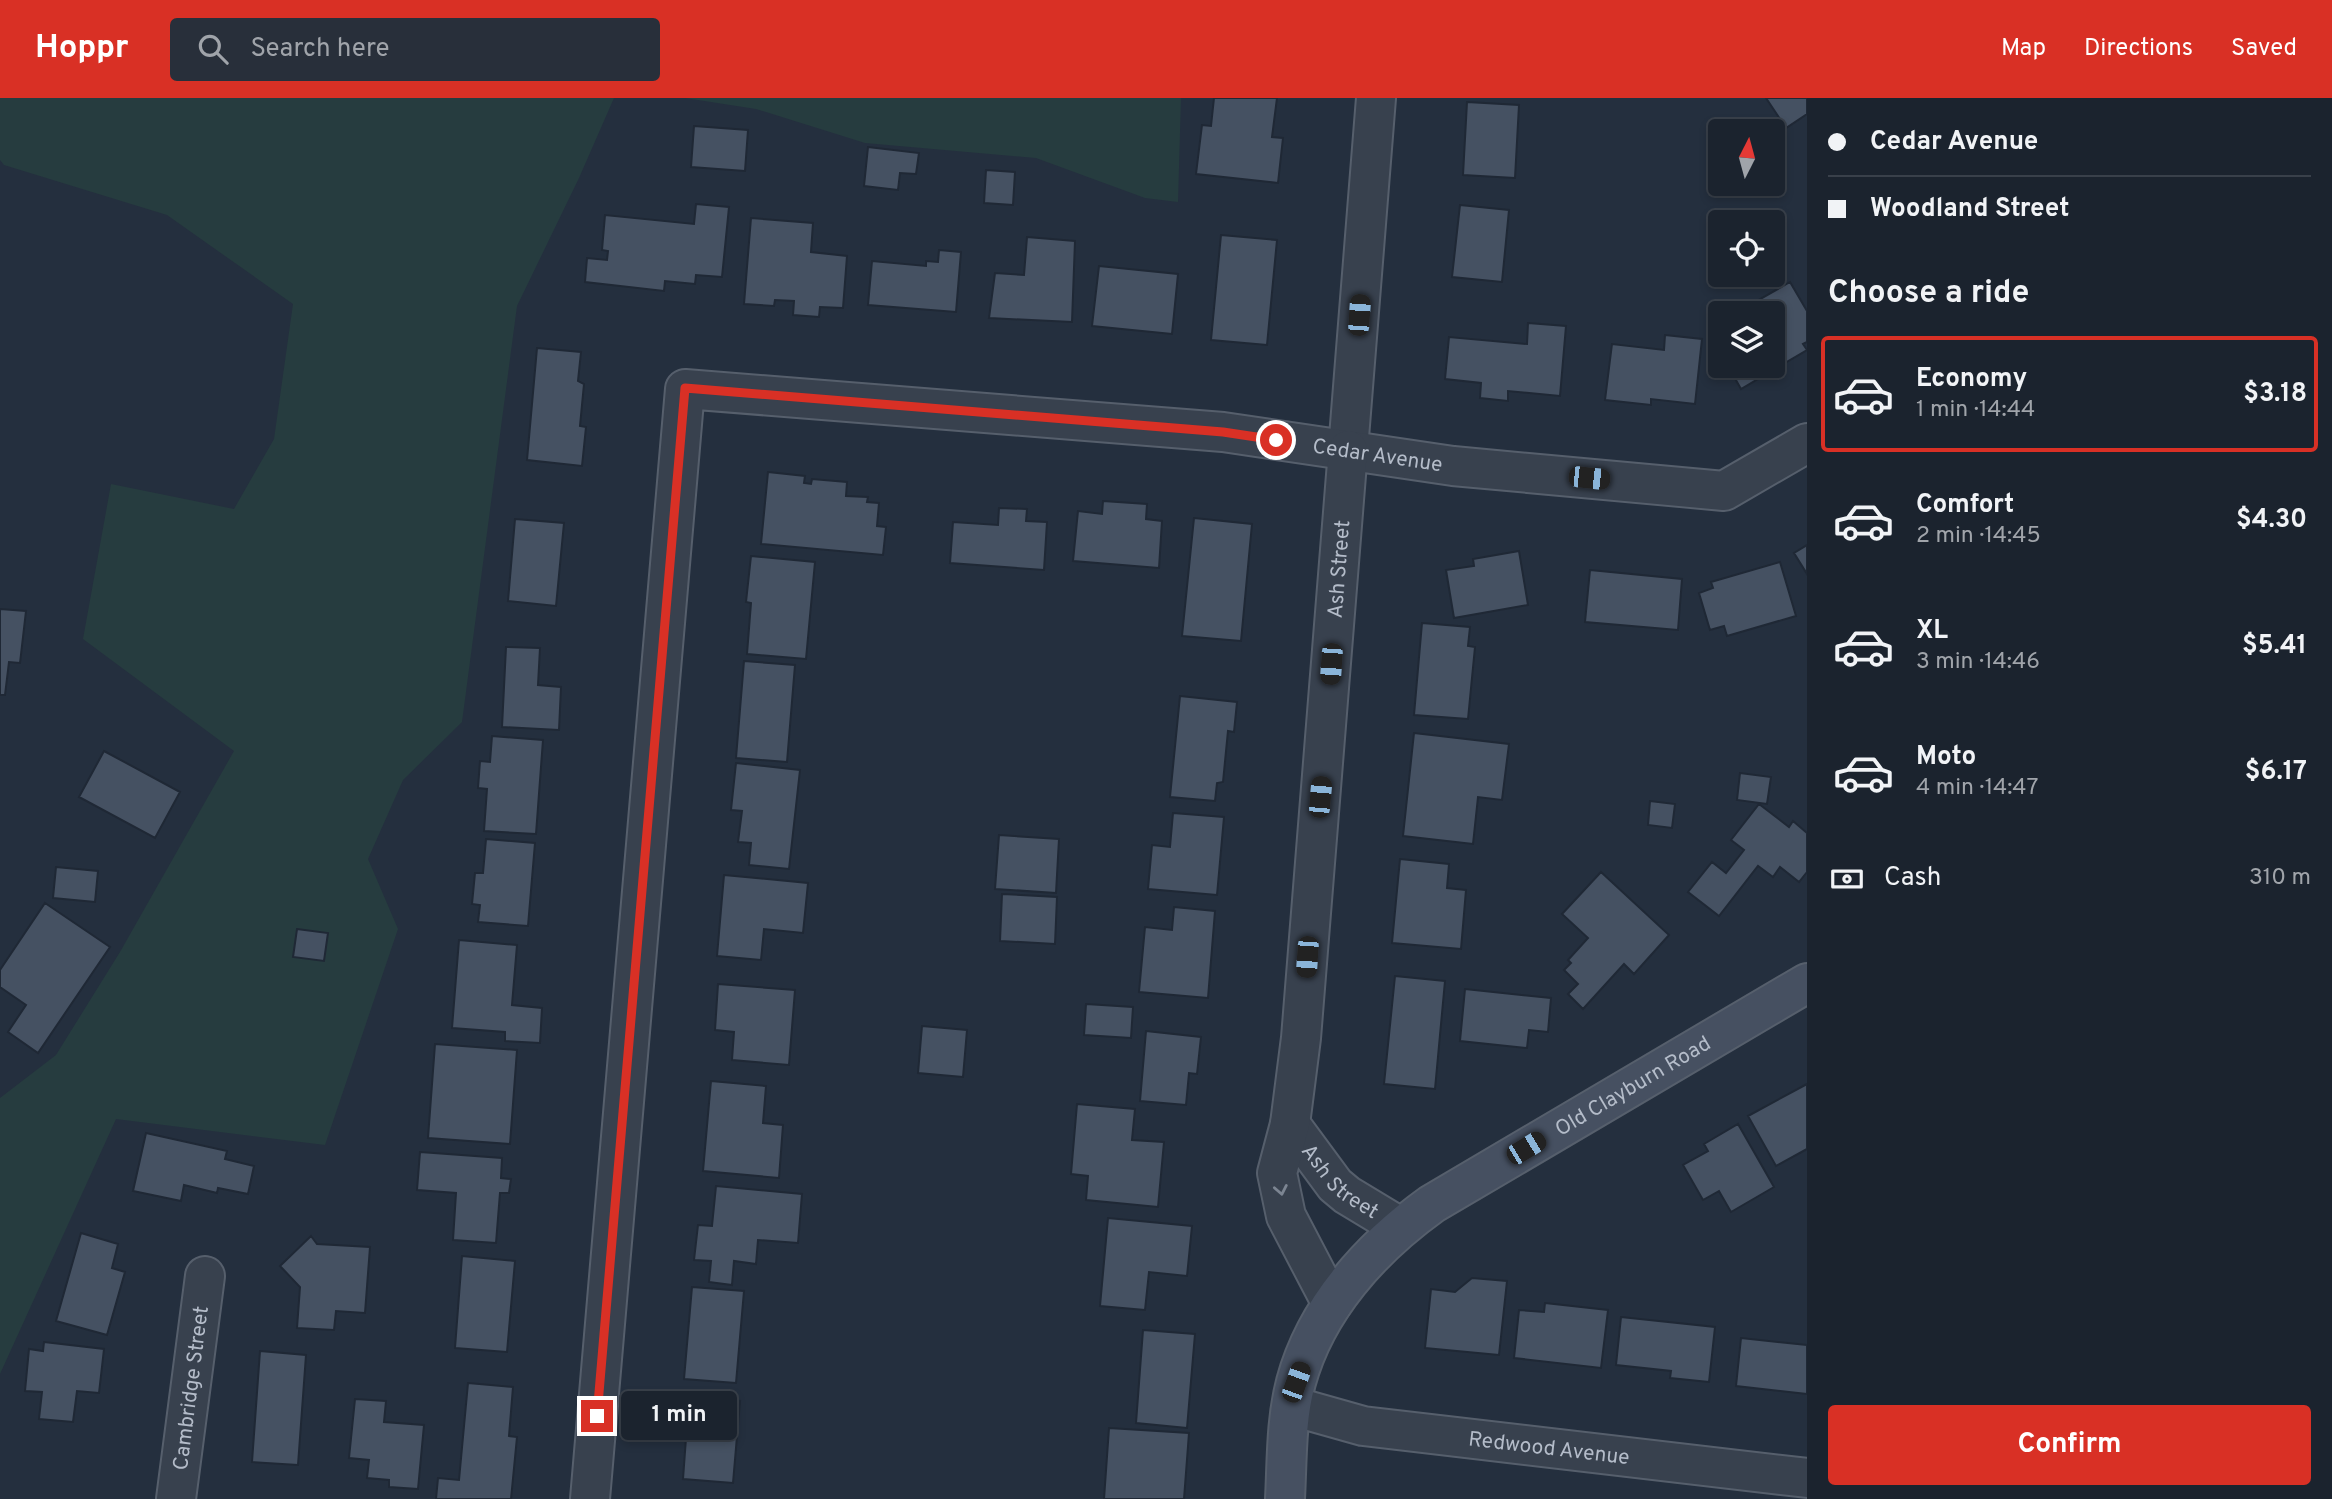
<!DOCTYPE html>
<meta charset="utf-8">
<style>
:root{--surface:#1b232e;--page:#282f3a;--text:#f1f3f6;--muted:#a0a4aa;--line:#39404a;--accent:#d93025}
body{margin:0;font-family:Overpass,sans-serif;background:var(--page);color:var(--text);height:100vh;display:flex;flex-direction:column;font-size:26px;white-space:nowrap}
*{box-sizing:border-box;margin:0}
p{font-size:23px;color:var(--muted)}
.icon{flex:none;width:38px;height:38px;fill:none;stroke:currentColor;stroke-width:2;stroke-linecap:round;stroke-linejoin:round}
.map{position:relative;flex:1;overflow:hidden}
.side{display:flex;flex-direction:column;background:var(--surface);width:525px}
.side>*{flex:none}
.top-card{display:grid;align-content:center;height:154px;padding:0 21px;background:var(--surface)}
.needle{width:46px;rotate:6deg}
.buttons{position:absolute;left:1708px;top:21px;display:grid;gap:14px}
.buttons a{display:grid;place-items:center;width:77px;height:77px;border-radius:7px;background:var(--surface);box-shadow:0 4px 10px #0003,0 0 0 2px var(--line);font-size:35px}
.end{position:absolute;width:32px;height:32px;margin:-16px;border:9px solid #d93025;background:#fff;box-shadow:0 0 0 4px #fff}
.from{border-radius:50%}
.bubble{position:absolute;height:49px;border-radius:7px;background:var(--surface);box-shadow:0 4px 10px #0003,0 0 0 2px var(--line);font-size:23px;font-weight:700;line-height:49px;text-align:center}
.car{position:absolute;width:21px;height:42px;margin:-21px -10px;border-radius:9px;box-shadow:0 0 5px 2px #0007;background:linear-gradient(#222 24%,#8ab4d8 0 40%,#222 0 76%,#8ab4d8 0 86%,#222 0)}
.top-card b{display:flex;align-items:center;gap:24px;height:66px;font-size:26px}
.top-card b+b{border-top:2px solid var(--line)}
.top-card i{width:18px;height:18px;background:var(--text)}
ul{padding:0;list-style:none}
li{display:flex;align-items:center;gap:21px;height:116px;margin:0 14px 10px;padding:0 7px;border:4px solid transparent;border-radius:7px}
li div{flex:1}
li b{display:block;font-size:26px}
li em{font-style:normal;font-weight:700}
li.on{border-color:var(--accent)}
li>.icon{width:63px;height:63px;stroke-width:1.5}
h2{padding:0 21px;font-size:32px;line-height:84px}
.pay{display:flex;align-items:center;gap:18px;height:77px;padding:0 21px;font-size:26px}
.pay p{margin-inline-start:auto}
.button{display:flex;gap:14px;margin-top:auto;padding:14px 21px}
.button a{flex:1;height:80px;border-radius:7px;background:var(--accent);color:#fff;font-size:28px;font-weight:700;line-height:80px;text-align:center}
header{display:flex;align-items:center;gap:42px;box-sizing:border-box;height:98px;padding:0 35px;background:var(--accent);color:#fff}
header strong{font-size:33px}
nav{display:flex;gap:38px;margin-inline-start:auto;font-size:24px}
.search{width:490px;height:63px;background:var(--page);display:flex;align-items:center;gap:18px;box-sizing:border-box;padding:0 24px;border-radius:7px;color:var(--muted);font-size:26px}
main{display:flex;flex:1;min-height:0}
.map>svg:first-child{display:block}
.green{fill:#263c3f}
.building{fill:#455162;stroke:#1f2835;stroke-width:2}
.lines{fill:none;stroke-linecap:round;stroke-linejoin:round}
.minor-casing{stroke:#565f6c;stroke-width:42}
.tertiary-casing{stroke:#565f6c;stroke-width:42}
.secondary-casing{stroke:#565f6c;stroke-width:42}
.minor{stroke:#38414e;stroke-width:38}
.tertiary{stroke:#38414e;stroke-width:38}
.secondary{stroke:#465061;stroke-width:38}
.oneway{stroke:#7c8592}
.route{stroke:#d93025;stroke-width:9}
.labels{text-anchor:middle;stroke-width:5;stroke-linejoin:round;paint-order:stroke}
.street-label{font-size:21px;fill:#b4bcc9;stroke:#1d2633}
</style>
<header>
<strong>Hoppr</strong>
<div class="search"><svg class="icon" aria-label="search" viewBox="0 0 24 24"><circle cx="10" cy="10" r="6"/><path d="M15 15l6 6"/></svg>Search here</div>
<nav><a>Map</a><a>Directions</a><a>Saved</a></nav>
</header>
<main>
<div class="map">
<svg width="1807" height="1401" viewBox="0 0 1807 1401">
<rect width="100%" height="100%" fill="#242f3e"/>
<path class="green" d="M0,0h614l-35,80 -62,128 -55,416 -59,58 -35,79 30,70 -73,216 -209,-26 -116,255v-276l56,-43 64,-103 114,-201 -151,-112 28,-155 123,25 40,-70 19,-135 -126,-89 -163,-50 -4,-5z
M685,0h496l-3,104 -33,-4 -109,-40 -171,-15 -109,-34z"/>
<path class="building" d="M1214,0h63l-5,39 11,1 -5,45 -82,-9 6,-49 9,1z
M1766,0h41v16l-21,14z
M1467,4l52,3 -4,73 -52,-3z
M694,28l54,4 -3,41 -54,-4z
M868,49l51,6 -3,21 -16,-1 -2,17 -34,-4z
M986,72l29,2 -2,33 -29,-2z
M696,106l33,3 -7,70 -26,-2 -1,9 -30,-3 -1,10 -79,-9 2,-24 20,2 1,-9 -6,-1 3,-35 89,9z
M1460,107l49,5 -7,72 -50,-5z
M751,120l62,5 -2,29 36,4 -4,52 -23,-1 -1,10 -26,-2 1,-14 -19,-1 -1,6 -30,-2z
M1221,137l56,5 -10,105 -56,-5z
M1027,139l48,4 -3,81 -83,-4 6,-45 29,2z
M939,152l22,2 -5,60 -88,-7 4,-44 54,5v-5l12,1z
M1099,168l79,8 -6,60 -80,-8z
M1790,184l17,29v31l-4,2 4,6 -66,39 -13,-23h45v-53h-37z
M1528,225l38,3 -6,70 -52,-5v10l-28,-3 1,-15 -36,-4 4,-42 78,7z
M1665,237l37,4 -7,65 -44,-5v6l-46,-5 7,-56 52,6z
M537,250l44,4 -3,29 6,3 -4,42 6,1 -4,39 -55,-6z
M768,374l37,4 -1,7 7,1 1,-5 35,3 -1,14 22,1 -1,5 12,1 -2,23 9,1 -3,28 -122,-11z
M1103,403l44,3 -1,15 16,2 -3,47 -86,-7 5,-50 24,3z
M999,410l28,1 -1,12 21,1 -3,48 -94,-7 3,-41 45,3z
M1194,420l58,6 -11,117 -59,-5z
M515,421l49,4 -8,83 -48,-5z
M1807,447v29l-13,-21z
M1519,453l9,54 -74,13 -8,-48 28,-4 -1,-7z
M751,458l64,6 -9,97 -59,-5 4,-51 -5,-1z
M1780,464l16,54 -69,20 -3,-10 -14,4 -11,-37 14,-5 -2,-6z
M1590,472l92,9 -4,51 -93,-8z
M0,511l26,2 -6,52 -11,-1 -4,33h-5z
M1422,525l48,4 -2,19 7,1 -7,72 -54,-4z
M506,549l34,1 -2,37 23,2 -2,43 -57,-3z
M744,563l51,4 -8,97 -51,-4z
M1180,598l57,6 -3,30 -6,-1 -5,51 -6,1 -2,18 -45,-4z
M1414,635l95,11 -7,56 -24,-3 -5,47 -70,-8z
M492,638l51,4 -7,94 -52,-3 3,-42 -9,-1 2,-27 10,1z
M104,653l76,41 -25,46 -76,-41z
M736,665l64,7 -11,99 -40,-4 2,-22 -13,-1 4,-31 -11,-1z
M1740,675l31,4 -4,27 -30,-4z
M1650,703l25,3 -3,24 -24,-3z
M1759,706l30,23 4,-6 14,12v39l-8,10 -19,-15 -7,10 -15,-11 -39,50 -31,-24 24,-30 14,11 18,-23 -13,-10z
M1173,715l51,4 -7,78 -69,-6 4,-44 18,2z
M999,737l60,4 -3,54 -61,-4z
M486,741l49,4 -7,83 -50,-4 2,-17 -8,-1 3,-31h8z
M1400,761l49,5 -2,24 19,2 -5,59 -69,-6z
M56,769l42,4 -3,31 -42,-4z
M1601,774l68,63 -35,39 -10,-10 -41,45 -15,-15 10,-10 -14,-14 7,-7 -3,-3 20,-22 -26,-24z
M724,777l84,8 -5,50 -39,-4 -3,31 -44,-4z
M1002,796l55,3 -2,47 -55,-3z
M45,805l65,44 -72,106 -30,-21 18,-27 -26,-18v-17z
M1174,809l41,4 -7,87 -69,-6 6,-65 27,3z
M297,831l31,4 -4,28 -31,-4z
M459,842l58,5 -5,60 30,3 -2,35 -35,-2v-9l-53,-4z
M1395,878l50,5 -10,108 -51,-5z
M718,886l77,6 -6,75 -57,-5 2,-28 -19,-2z
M1465,891l86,9 -3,34 -19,-2 -2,18 -67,-7z
M1086,906l47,3 -2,31 -47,-3z
M922,928l45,4 -4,47 -45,-4z
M1146,933l55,6 -4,37 -8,-1 -3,32 -46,-4z
M435,946l82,6 -7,94 -82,-6z
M711,983l55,5 -3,37 20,2 -4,53 -76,-7z
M1807,986v65l-31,17 -28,-50z
M1077,1006l58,5 -3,31 32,2 -6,65 -72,-7 2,-24 -17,-2z
M1738,1026l36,63 -43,25 -12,-21 -16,9 -20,-35 25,-14 -4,-7z
M146,1035l81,18 -2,8 29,7 -6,28 -30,-6 -1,5 -33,-8 -3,16 -48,-10z
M420,1054l82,6 -1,20 10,1 -2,14h-9l-4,50 -43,-3 3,-47 -39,-3z
M716,1088l86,8 -4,49 -40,-3 -2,24 -22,-3 -2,24 -23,-3 2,-21 -17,-1 4,-35 14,1z
M1108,1120l84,8 -5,50 -38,-4 -4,38 -45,-4z
M81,1135l37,11 -6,24 13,4 -18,63 -51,-14z
M311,1138l6,8 53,3 -5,66 -29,-2 -2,19 -37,-2 3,-41 -20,-21z
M462,1158l53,5 -8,91 -52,-4z
M1472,1180l35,3 -8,74 -74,-7 6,-59 24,3z
M692,1189l52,4 -8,92 -52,-4z
M1545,1205l63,7 -7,58 -87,-10 5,-48 25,2z
M1621,1219l94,10 -6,55 -39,-4 1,-7 -55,-6z
M1143,1232l52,4 -8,94 -51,-5z
M1741,1240l66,7v49l-71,-8z
M44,1244l60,7 -5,44 -22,-2 -4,31 -34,-3 3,-27 -17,-1 4,-42 14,2z
M260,1253l46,4 -8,110 -46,-3z
M468,1285l45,4 -4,49 8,1 -6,62h-75l2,-21 21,2z
M689,1299l51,4 -7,82 -50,-4z
M355,1301l31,2 -2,21 40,3 -6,64 -29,-2v-7l-22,-2 2,-18 -20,-2z
M1109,1330l80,5 -5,66h-80z"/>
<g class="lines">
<defs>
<g id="minor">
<path d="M1348,352l28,-352"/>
<path id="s1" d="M1292,1308l71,20 444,52"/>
<path id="s2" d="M176,1401l29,-223"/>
<path id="s3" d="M590,1401l95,-1110 538,43 230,34 271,25 83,-48"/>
</g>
<g id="tertiary">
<path id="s4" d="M1290,1026l45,61 12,10 53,32"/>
<path id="s5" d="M1332,1206l-46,-88 -9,-43 13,-49 11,-86 47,-588"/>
</g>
<g id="secondary">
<path id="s6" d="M1285,1401c2,-39 1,-79 11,-117 20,-74 75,-134 136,-178l375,-221"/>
</g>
</defs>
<use href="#minor" class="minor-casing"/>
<use href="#tertiary" class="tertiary-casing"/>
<use href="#secondary" class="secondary-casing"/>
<use href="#minor" class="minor"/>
<use href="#tertiary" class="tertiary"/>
<use href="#secondary" class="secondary"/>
</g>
<defs><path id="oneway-chevron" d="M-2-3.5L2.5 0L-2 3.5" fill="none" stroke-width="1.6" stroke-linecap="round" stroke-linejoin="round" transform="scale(1.75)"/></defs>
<use class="oneway" href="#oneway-chevron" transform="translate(1281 1092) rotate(79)"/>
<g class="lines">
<path class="route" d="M597,1318l88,-1028 538,44 53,8"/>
</g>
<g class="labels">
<g class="street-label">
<text dy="7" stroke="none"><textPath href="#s3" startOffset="1810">Cedar Avenue</textPath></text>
<text dy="7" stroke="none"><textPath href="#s5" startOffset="751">Ash Street</textPath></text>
<text dy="7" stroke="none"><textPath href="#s6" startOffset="579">Old Clayburn Road</textPath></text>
<text dy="7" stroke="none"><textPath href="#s4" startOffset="77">Ash Street</textPath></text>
<text dy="7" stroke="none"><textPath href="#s2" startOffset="112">Cambridge Street</textPath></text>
<text dy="7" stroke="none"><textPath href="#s1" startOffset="261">Redwood Avenue</textPath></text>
</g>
</g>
</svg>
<div class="buttons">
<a><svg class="needle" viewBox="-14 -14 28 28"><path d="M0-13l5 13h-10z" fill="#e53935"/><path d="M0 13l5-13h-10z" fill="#a0a4aa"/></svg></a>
<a><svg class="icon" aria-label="locate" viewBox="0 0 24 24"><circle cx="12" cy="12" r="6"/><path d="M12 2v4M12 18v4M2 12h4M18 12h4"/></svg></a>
<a><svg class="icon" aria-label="layers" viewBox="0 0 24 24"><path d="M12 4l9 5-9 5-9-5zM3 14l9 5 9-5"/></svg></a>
</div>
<i class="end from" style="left:1276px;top:342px"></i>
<i class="end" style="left:597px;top:1318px"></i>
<div class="bubble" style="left:621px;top:1293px;width:116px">1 min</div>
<i class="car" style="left:1359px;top:217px;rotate:4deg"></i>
<i class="car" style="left:1589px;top:380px;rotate:96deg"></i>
<i class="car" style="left:1331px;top:566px;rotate:184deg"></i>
<i class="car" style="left:1320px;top:699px;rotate:5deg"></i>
<i class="car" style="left:1307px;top:859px;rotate:184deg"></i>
<i class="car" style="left:1526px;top:1050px;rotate:59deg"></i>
<i class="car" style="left:1296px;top:1284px;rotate:20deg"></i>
</div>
<section class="side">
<div class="top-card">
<b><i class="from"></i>Cedar Avenue</b>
<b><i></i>Woodland Street</b>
</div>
<h2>Choose a ride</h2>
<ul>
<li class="on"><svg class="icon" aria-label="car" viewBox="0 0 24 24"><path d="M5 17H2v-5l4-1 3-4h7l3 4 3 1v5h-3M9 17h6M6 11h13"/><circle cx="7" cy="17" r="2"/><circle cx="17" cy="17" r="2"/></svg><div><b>Economy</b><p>1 min · 14:44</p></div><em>$3.18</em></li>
<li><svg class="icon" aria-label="car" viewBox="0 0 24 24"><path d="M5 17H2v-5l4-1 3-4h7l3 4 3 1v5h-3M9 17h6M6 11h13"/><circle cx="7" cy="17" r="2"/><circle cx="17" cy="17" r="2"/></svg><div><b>Comfort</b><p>2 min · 14:45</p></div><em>$4.30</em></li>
<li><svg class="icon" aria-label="car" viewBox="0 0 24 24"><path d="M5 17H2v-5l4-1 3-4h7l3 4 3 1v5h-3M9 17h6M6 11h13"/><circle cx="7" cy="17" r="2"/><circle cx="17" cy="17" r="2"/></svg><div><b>XL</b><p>3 min · 14:46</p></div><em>$5.41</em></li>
<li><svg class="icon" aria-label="car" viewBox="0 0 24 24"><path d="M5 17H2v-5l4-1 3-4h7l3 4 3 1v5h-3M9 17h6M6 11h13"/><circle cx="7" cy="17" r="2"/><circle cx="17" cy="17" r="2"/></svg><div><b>Moto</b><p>4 min · 14:47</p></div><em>$6.17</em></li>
</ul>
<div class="pay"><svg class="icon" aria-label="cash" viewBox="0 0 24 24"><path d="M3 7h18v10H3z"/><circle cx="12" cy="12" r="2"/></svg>Cash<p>310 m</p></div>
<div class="button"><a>Confirm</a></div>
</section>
</main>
